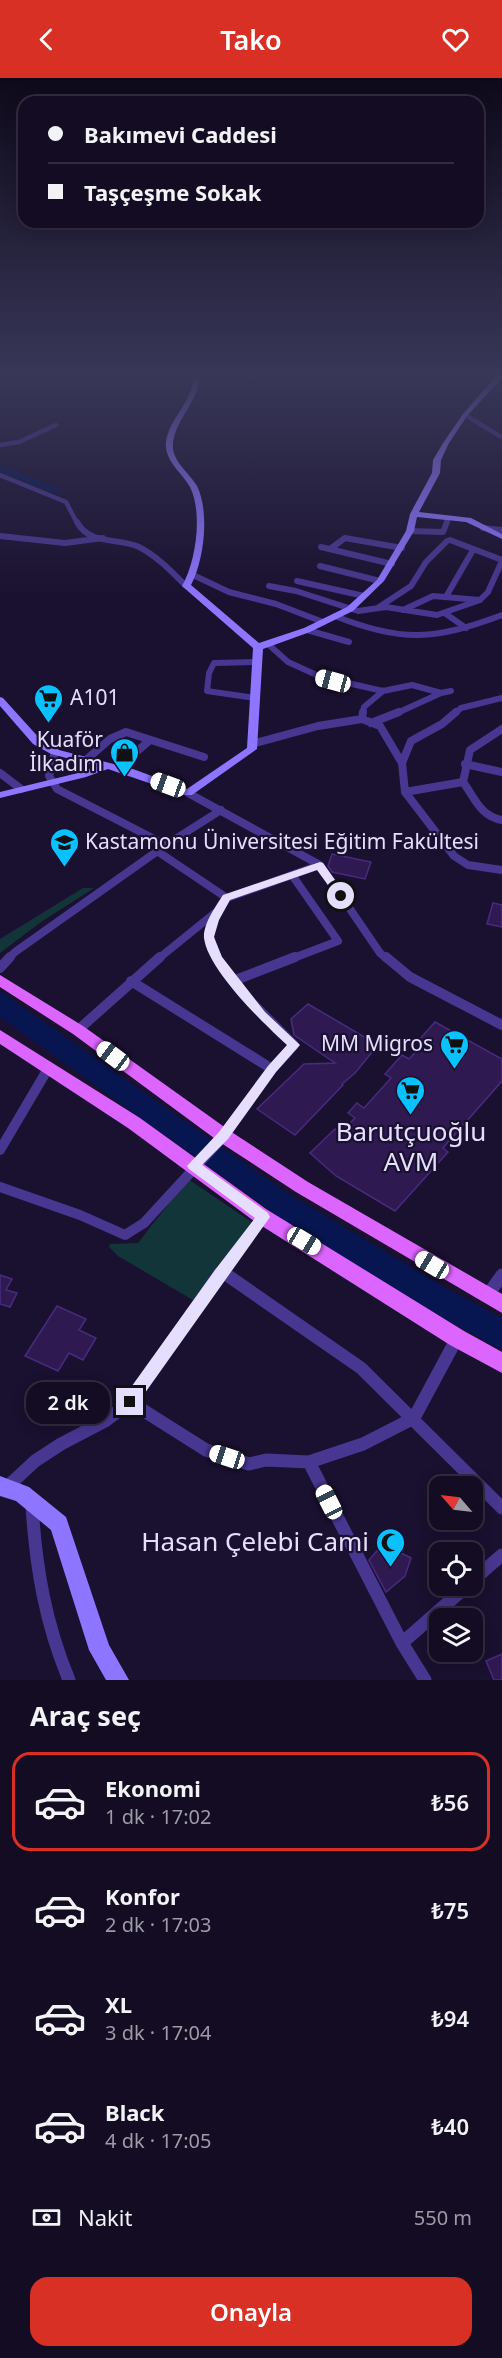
<!DOCTYPE html>
<html lang="tr">
<meta charset="utf-8">
<style>
:root{--surface:#140c23;--page:#1d152b;--text:#f1f3f6;--muted:#9d9ba6;--line:#332c41;--accent:#d93025}
body{margin:0;font-family:"Noto Sans",sans-serif;background:var(--page);color:var(--text);height:100vh;display:flex;flex-direction:column;font-size:22px;white-space:nowrap}
*{box-sizing:border-box;margin:0}
p{font-size:20px;color:var(--muted)}
.icon{flex:none;width:33px;height:33px;fill:none;stroke:currentColor;stroke-width:2;stroke-linecap:round;stroke-linejoin:round}
.map{position:relative;height:1602px;overflow:hidden}
.drawer{display:flex;flex-direction:column;background:var(--surface);flex:1}
.drawer>*{flex:none}
.top-card{position:absolute;left:18px;top:18px;width:466px;height:132px;border-radius:18px;box-shadow:0 3px 15px #0003,0 0 0 2px var(--line);display:grid;align-content:center;height:132px;padding:0 30px;background:var(--surface)}
.needle{width:39px;rotate:298deg}
.controls{position:absolute;left:429px;top:1398px;display:grid;gap:12px}
.controls a{display:grid;place-items:center;width:54px;height:54px;border-radius:12px;background:var(--surface);box-shadow:0 3px 15px #0003,0 0 0 2px var(--line);font-size:30px}
.end{position:absolute;width:27px;height:27px;margin:-14px;border:8px solid #e6deff;background:#111;box-shadow:0 0 0 3px #111}
.from{border-radius:50%}
.bubble{position:absolute;height:42px;border-radius:18px;background:var(--surface);box-shadow:0 3px 15px #0003,0 0 0 2px var(--line);font-size:20px;font-weight:600;line-height:42px;text-align:center}
.car{position:absolute;width:18px;height:36px;margin:-18px -9px;border-radius:8px;box-shadow:0 0 4px 2px #0007;background:linear-gradient(#fff 24%,#345 0 40%,#fff 0 76%,#345 0 86%,#fff 0)}
.top-card b{display:flex;align-items:center;gap:21px;height:57px;font-size:22px}
.top-card b+b{border-top:2px solid var(--line)}
.top-card i{width:15px;height:15px;background:var(--text)}
ul{padding:0;list-style:none}
li{display:flex;align-items:center;gap:18px;height:99px;margin:0 12px 9px;padding:0 18px;border:3px solid transparent;border-radius:18px}
li div{flex:1}
li b{display:block;font-size:22px}
li em{font-style:normal;font-weight:600}
li.active{border-color:var(--accent)}
li>.icon{width:54px;height:54px;stroke-width:1.5}
h2{padding:0 30px;font-size:27px;line-height:72px}
.pay{display:flex;align-items:center;gap:15px;height:66px;padding:0 30px;font-size:22px}
.pay p{margin-inline-start:auto}
.button{display:flex;gap:12px;margin-top:auto;padding:12px 30px}
.button a{flex:1;height:69px;border-radius:18px;background:var(--accent);color:#fff;font-size:24px;font-weight:600;line-height:69px;text-align:center}
header{display:flex;justify-content:space-between;align-items:center;height:78px;padding:0 30px;background:var(--accent);color:#fff;font-size:27px;font-weight:600}
.map>svg:first-child{display:block}
.green{fill:#123539}
.water{fill:#071651}
.lines{fill:none;stroke-linecap:round;stroke-linejoin:round}
.river{fill:#071651;fill-rule:evenodd}
.building{fill:#2e1a51;stroke:#482b7f;stroke-width:1.5}
.street-far4{stroke:#483791;stroke-width:4.5}
.street-far3{stroke:#483791;stroke-width:6}
.street-far2{stroke:#483791;stroke-width:8}
.street-far1{stroke:#483791;stroke-width:10}
.street{stroke:#483791;stroke-width:13}
.secondary{fill:#8d75ff;fill-rule:evenodd}
.primary{fill:#dd65ff;fill-rule:evenodd}
.route{fill:#e6deff}
.labels{text-anchor:middle;stroke-width:4.5;stroke-linejoin:round;paint-order:stroke}
.poi-label{font-size:21px;fill:#e6deff;stroke:#1a102f;text-anchor:start}
.near-poi-label{font-size:26px;fill:#e6deff;stroke:#1a102f}
</style>
<header><svg class="icon" aria-label="back" viewBox="0 0 24 24"><path d="M15 5l-7 7 7 7"/></svg>Tako<svg class="icon" aria-label="heart" viewBox="0 0 24 24"><path d="M12 20l-8-8c-3-5 5-10 8-4 3-6 11-1 8 4z"/></svg></header>
<div class="map">
<svg width="502" height="1602" viewBox="0 0 502 1602">
<rect width="100%" height="100%" fill="#1a102f"/>
<path class="green" d="M83,810h11l-53,34 -41,31v-14z
M188,1101l68,46 -58,78 -80,-47 -9,-9 1,-3 28,-1z"/>
<path class="water" d="M0,913l286,201 167,100 49,26v32l-63,-34 -149,-91 -290,-208z"/>
<g class="lines">
<path class="river" d="M0,387l62,24 1,2 -9,2 -54,-22z"/>
</g>
<path class="building" d="M332,776l39,8 -6,17 -33,-7 -4,-6z
M493,825l9,2v22l-15,-3z
M308,926l70,41 -23,28 -13,11 1,1 -48,50 -38,-26 47,-45 31,-1 -41,-28 -3,-16z
M435,944l67,37v22l-59,67 5,4 -53,59 -59,-35 -26,-23 25,-24 5,4 15,-15 -7,-5 9,-10 7,5 27,-30 -6,-4 17,-19 7,4 14,-15 -5,-3z
M0,1197l12,4 -6,11 11,3 -7,14 -10,-3z
M57,1228l29,13 -7,11 17,8 -13,22 -14,-7 -11,18 -33,-15z
M383,1466l28,14 -6,18 -19,16 -17,-32z
M502,1576v26h-8l-8,-19z"/>
<g class="lines">
<path class="street-far4" d="M465,337l37,22
M0,367l19,-3 37,-17
M0,397l66,27 11,21
M446,445l2,-5"/>
<path class="street-far3" d="M77,444c13,24 41,15 62,25 18,9 33,25 47,39
M483,450l19,2
M410,453l33,1 4,-10
M0,458l65,7 38,-5
M321,469l71,17
M330,471l15,-11 57,10
M320,488l60,15
M193,497l36,17 47,12 47,18
M297,503l67,15
M269,508l27,5 62,20 28,-4 51,8 43,-15 8,-8 14,-31
M447,517l26,-45
M379,529l32,-21 15,-24 21,-21 3,-1 52,20
M403,532l30,-14 47,4
M446,536l20,14
M335,538c67,27 100,24 167,-1
M307,552l42,12
M268,566l20,18 33,15 62,14 29,-6 29,8
M255,620l-48,-7 2,-18 5,-10 43,-1
M363,636l1,-7 19,-16
M395,636l46,-21 10,-2
M454,636l7,-6 41,-10"/>
<path class="street-far2" d="M362,641l1,-7
M371,645l28,-11
M502,651l-32,21 -7,32c12,16 17,34 39,38
M252,666l66,-18 44,-7 18,7 22,37 3,29 49,64 14,9 34,5
M55,674l-6,24 8,13 109,56
M86,682l24,-21 16,-7 78,25
M402,685l9,-22 31,-17 14,-12
M465,686l37,8
M118,690l32,-28
M0,695l21,16
M405,714l58,-10
M188,715l132,72 60,88 7,6
M157,773l70,47
M8,881l7,-7 151,-107 55,-35
M158,881l58,-47
M217,881l-6,-11 -1,-17 5,-15 12,-18 93,-33
M291,881l47,-18 -46,-66"/>
<path class="street-far1" d="M386,879l24,20 92,48
M0,890l10,-11
M131,903l141,88
M233,903l62,-24
M78,952l82,-73
M0,1072l49,-83
M0,1109l80,28 45,20 19,-12 80,-87 48,-67 22,-24 -51,-51 -27,-37
M222,1194l4,3
M219,1197l45,-58"/>
<path class="street" d="M224,1195l137,95 141,140
M487,1218l15,-21
M130,1324l76,48 43,14 17,-4 43,2 54,-18 51,-26 43,-80
M309,1384l93,181 23,37
M6,1410l29,-27 26,-17 44,-23 25,-19 90,-129
M32,1428c4,62 13,116 37,174
M472,1503l30,-26
M402,1565l65,-57"/>
<path class="secondary" d="M194,296h6c-1,28 -24,44 -27,69 -2,18 16,29 24,43 13,26 7,75 -6,99l68,58 45,-15 43,-21 30,-27 29,-49 4,-17 22,-41 1,-13 10,-17 20,-29 35,-40h4v4l-35,38 -18,27 -8,17 -1,13 -21,39 52,6 31,16v5l-36,-17 -49,-5 -3,14 -30,50 -31,30 -43,21 -47,17 -6,100 -65,46h-8l-76,-26 -22,8 -86,21v-6l78,-19 19,-7 -46,-12 -18,-10 -33,-38v-9l3,1 38,42 18,10 74,19 54,20 60,-41 6,-100 -71,-62c14,-24 21,-73 8,-99 -8,-15 -26,-26 -24,-45 3,-24 27,-39 28,-68z
M0,1398l29,11 37,30 43,128 20,35h-23l-17,-30 -38,-120 -35,-29 -16,-5z"/>
<path class="primary" d="M0,897l83,51 147,105 78,51 194,112v19l-206,-121 -78,-51 -145,-107 -73,-47z
M0,952l140,88 126,91 198,122 38,21v21l-52,-28 -196,-124 -126,-93 -128,-84z"/>
</g>
<linearGradient id="sky" x2="0" y2="1"><stop stop-color="#0e091a"/><stop offset="0.57" stop-color="#383758"/><stop offset="1" stop-color="#383758" stop-opacity="0"/></linearGradient>
<rect width="502" height="521" fill="url(#sky)"/>
<path class="route" d="M320,784l3,1 22,31v5h-7l-21,-29 -87,30 -11,20 -5,17 8,20 43,55 35,33 -24,27 -48,67 -26,26 66,48 2,4 -135,190 -5,2 -6,-2 -2,-5 2,-5 91,-127 40,-52 -66,-49 -2,-3 32,-34 49,-66 19,-21c-23,-21 -79,-75 -83,-107 -1,-14 12,-32 19,-43z"/>
<defs>
<symbol id="supermarket-pin" viewBox="-11 -11 22 30"><path d="M0 17L-7.5 6A9.5 9.5 0 1 1 7.5 6Z" fill="#0ac1ff" stroke="#1a102f"/><path d="M-6-5.5h2.5l.6 2H6L4.5 2H-2.5L-4.4-4H-6ZM-1.5 3.2a1.3 1.3 0 1 0 .1 0ZM3 3.2a1.3 1.3 0 1 0 .1 0Z" fill="#111"/></symbol>
<symbol id="shop-pin" viewBox="-11 -11 22 30"><path d="M0 17L-7.5 6A9.5 9.5 0 1 1 7.5 6Z" fill="#0ac1ff" stroke="#1a102f"/><path d="M-5-2.5h2.3a2.7 3.5 0 0 1 5.4 0H5L5.5 6h-11ZM-1.5-2.5h3a1.5 2.3 0 0 0-3 0Z" fill="#111"/></symbol>
<symbol id="university-pin" viewBox="-11 -11 22 30"><path d="M0 17L-7.5 6A9.5 9.5 0 1 1 7.5 6Z" fill="#0ac1ff" stroke="#1a102f"/><path d="M0-5L7-2L0 1L-7-2ZM-4 1L0 2.5L4 1V4Q0 6-4 4Z" fill="#111"/></symbol>
<symbol id="mosque-pin" viewBox="-11 -11 22 30"><path d="M0 17L-7.5 6A9.5 9.5 0 1 1 7.5 6Z" fill="#0ac1ff" stroke="#1a102f"/><path d="M3.5-4.9A6 6 0 1 0 3.5 4.9A5 5 0 1 1 3.5-4.9Z" fill="#111"/></symbol>
</defs>
<g fill-rule="evenodd">
<use href="#supermarket-pin" x="32" y="604" width="33" height="45"/>
<use href="#shop-pin" x="108" y="658" width="33" height="45"/>
<use href="#university-pin" x="48" y="748" width="33" height="45"/>
<use href="#supermarket-pin" x="438" y="950" width="33" height="45"/>
<use href="#supermarket-pin" x="394" y="996" width="33" height="45"/>
<use href="#mosque-pin" x="374" y="1448" width="33" height="45"/>
</g>
<g class="labels">
<g class="poi-label">
<text x="70" y="627">A101</text>
<text x="103" y="669" text-anchor="end">Kuaför<tspan x="103" dy="24">İlkadım</tspan></text>
<text x="85" y="771">Kastamonu Üniversitesi Eğitim Fakültesi</text>
<text x="433" y="973" text-anchor="end">MM Migros</text>
</g>
<g class="near-poi-label">
<text x="411" y="1063">Barutçuoğlu<tspan x="411" dy="30">AVM</tspan></text>
<text x="369" y="1473" text-anchor="end">Hasan Çelebi Cami</text>
</g>
</g>
</svg>
<div class="controls">
<a><svg class="needle" viewBox="-14 -14 28 28"><path d="M0-13l5 13h-10z" fill="#e53935"/><path d="M0 13l5-13h-10z" fill="#9d9ba6"/></svg></a>
<a><svg class="icon" aria-label="locate" viewBox="0 0 24 24"><circle cx="12" cy="12" r="6"/><path d="M12 2v4M12 18v4M2 12h4M18 12h4"/></svg></a>
<a><svg class="icon" aria-label="layers" viewBox="0 0 24 24"><path d="M12 4l9 5-9 5-9-5zM3 14l9 5 9-5"/></svg></a>
</div>
<i class="end from" style="left:341px;top:818px"></i>
<i class="end" style="left:130px;top:1324px"></i>
<div class="bubble" style="left:26px;top:1304px;width:84px">2 dk</div>
<i class="car" style="left:333px;top:603px;rotate:285deg"></i>
<i class="car" style="left:168px;top:707px;rotate:290deg"></i>
<i class="car" style="left:113px;top:978px;rotate:307deg"></i>
<i class="car" style="left:304px;top:1163px;rotate:121deg"></i>
<i class="car" style="left:432px;top:1187px;rotate:301deg"></i>
<i class="car" style="left:227px;top:1379px;rotate:288deg"></i>
<i class="car" style="left:329px;top:1424px;rotate:333deg"></i>
<div class="top-card">
<b><i class="from"></i>Bakımevi Caddesi</b>
<b><i></i>Taşçeşme Sokak</b>
</div>
</div>
<section class="drawer">
<h2>Araç seç</h2>
<ul>
<li class="active"><svg class="icon" aria-label="car" viewBox="0 0 24 24"><path d="M5 17H2v-5l4-1 3-4h7l3 4 3 1v5h-3M9 17h6M6 11h13"/><circle cx="7" cy="17" r="2"/><circle cx="17" cy="17" r="2"/></svg><div><b>Ekonomi</b><p>1 dk · 17:02</p></div><em>₺56</em></li>
<li><svg class="icon" aria-label="car" viewBox="0 0 24 24"><path d="M5 17H2v-5l4-1 3-4h7l3 4 3 1v5h-3M9 17h6M6 11h13"/><circle cx="7" cy="17" r="2"/><circle cx="17" cy="17" r="2"/></svg><div><b>Konfor</b><p>2 dk · 17:03</p></div><em>₺75</em></li>
<li><svg class="icon" aria-label="car" viewBox="0 0 24 24"><path d="M5 17H2v-5l4-1 3-4h7l3 4 3 1v5h-3M9 17h6M6 11h13"/><circle cx="7" cy="17" r="2"/><circle cx="17" cy="17" r="2"/></svg><div><b>XL</b><p>3 dk · 17:04</p></div><em>₺94</em></li>
<li><svg class="icon" aria-label="car" viewBox="0 0 24 24"><path d="M5 17H2v-5l4-1 3-4h7l3 4 3 1v5h-3M9 17h6M6 11h13"/><circle cx="7" cy="17" r="2"/><circle cx="17" cy="17" r="2"/></svg><div><b>Black</b><p>4 dk · 17:05</p></div><em>₺40</em></li>
</ul>
<div class="pay"><svg class="icon" aria-label="cash" viewBox="0 0 24 24"><path d="M3 7h18v10H3z"/><circle cx="12" cy="12" r="2"/></svg>Nakit<p>550 m</p></div>
<div class="button"><a>Onayla</a></div>
</section>
